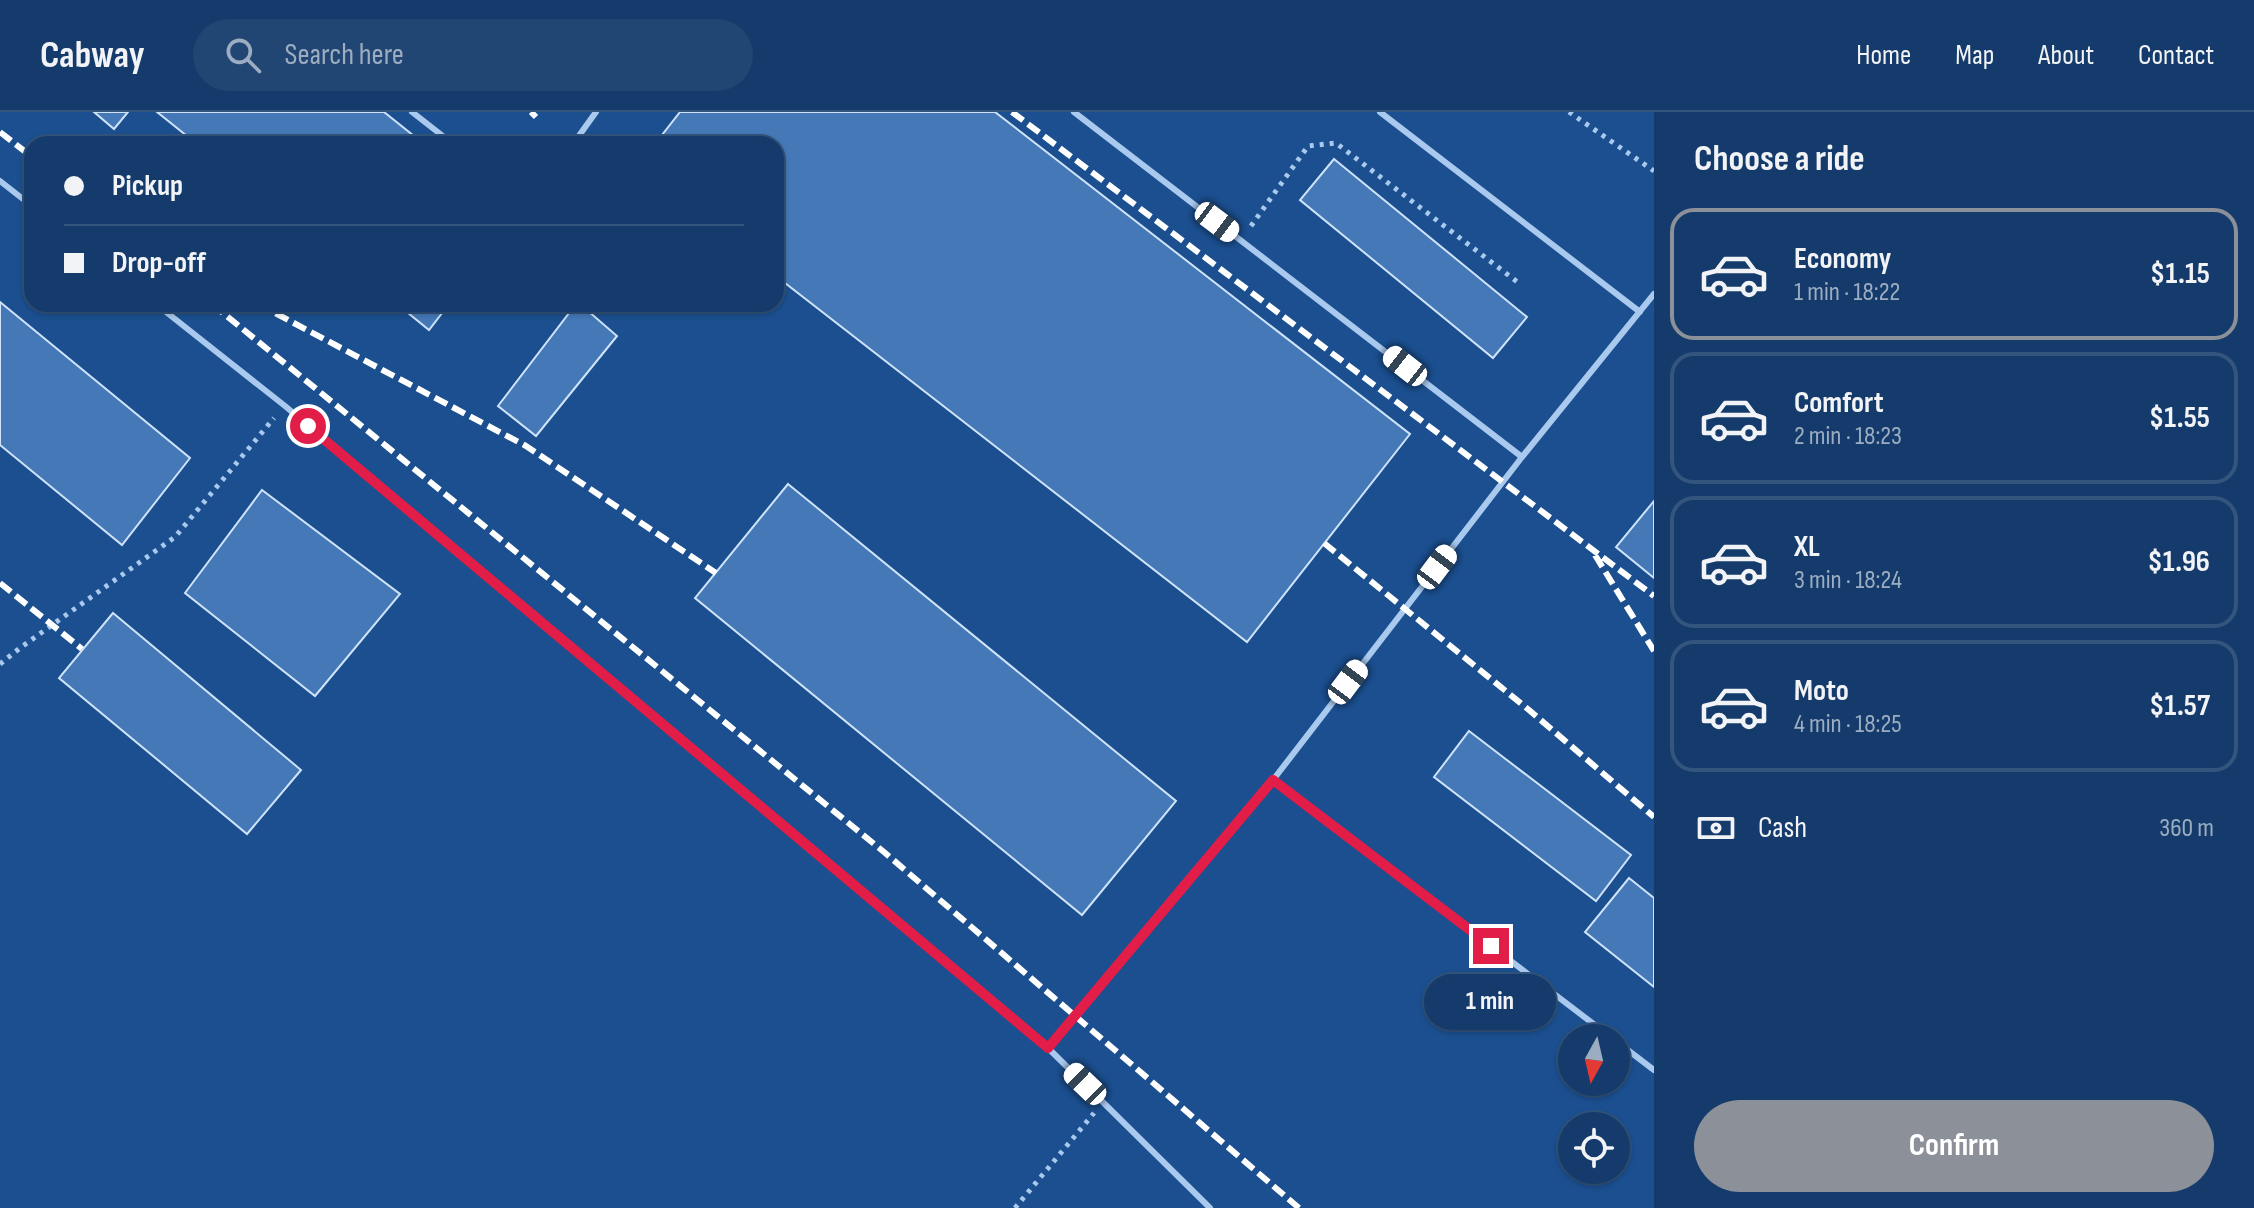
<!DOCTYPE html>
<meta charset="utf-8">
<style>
:root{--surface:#143b6b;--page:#214673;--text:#f1f3f6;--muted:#9dadc1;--line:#33557e;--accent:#8c9099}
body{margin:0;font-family:"Sofia Sans Condensed",sans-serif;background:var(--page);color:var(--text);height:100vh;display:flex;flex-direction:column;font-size:30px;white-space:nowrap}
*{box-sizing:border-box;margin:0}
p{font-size:26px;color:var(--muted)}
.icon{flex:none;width:44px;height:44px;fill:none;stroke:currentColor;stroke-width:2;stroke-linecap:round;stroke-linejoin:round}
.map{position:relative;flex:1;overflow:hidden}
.panel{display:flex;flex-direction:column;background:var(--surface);width:600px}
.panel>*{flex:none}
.banner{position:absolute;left:24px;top:24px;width:760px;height:176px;border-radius:24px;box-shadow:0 2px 6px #0004,0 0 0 2px var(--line);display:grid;align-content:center;height:176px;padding:0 40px;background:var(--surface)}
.needle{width:52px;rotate:188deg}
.fabs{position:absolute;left:1558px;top:912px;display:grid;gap:16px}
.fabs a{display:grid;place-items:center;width:72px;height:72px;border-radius:50%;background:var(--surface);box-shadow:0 2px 6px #0004,0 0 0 2px var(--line);font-size:40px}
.end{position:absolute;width:36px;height:36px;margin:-18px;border:10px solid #e11d48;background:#fff;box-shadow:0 0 0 4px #fff}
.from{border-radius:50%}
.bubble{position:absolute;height:56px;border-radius:28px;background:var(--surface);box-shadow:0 2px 6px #0004,0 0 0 2px var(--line);font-size:26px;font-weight:700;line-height:56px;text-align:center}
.car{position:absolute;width:24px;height:48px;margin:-24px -12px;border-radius:10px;box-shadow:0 0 6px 2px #0007;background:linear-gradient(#fff 24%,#345 0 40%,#fff 0 76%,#345 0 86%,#fff 0)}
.banner b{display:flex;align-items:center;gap:28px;height:76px;font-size:30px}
.banner b+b{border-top:2px solid var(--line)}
.banner i{width:20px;height:20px;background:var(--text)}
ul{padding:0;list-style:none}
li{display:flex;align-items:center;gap:24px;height:132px;margin:0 16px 12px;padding:0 24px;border:4px solid var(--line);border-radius:24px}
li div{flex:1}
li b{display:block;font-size:30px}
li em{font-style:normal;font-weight:700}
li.selected{border-color:var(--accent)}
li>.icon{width:72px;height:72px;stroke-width:1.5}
h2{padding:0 40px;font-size:36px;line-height:96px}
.pay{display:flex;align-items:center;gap:20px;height:88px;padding:0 40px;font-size:30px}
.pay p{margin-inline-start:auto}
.button{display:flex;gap:16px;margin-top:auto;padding:16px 40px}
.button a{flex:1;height:92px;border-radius:48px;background:var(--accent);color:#fff;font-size:32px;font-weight:700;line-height:92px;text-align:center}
header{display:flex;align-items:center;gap:48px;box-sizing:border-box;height:112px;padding:0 40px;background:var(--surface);border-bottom:2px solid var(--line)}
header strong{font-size:38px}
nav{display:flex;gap:44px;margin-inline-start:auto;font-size:28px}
.search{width:560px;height:72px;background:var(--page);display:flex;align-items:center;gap:20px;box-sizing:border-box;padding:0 28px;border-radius:44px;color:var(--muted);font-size:30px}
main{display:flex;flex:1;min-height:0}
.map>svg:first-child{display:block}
.building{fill:#4478b7;stroke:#cfe3fa;stroke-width:2}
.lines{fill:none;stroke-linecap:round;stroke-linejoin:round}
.path{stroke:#a9c9ee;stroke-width:5;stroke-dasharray:4 6;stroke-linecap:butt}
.service{stroke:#a9c9ee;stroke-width:6}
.rail{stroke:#fff;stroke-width:6;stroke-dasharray:14 6;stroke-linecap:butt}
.route{stroke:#e11d48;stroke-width:10}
</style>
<header>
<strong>Cabway</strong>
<div class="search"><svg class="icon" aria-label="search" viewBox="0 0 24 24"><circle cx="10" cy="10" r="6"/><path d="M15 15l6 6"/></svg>Search here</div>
<nav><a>Home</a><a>Map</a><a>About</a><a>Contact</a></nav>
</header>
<main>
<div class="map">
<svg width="1654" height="1096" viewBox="0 0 1654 1096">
<rect width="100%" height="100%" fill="#1b4f8f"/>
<path class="building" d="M94,0h34l-14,17z
M157,0h227l40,32h-227z
M680,0h315l415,322 -163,208 -471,-366v-132h-121z
M1334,47l193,158 -34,41 -193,-158z
M0,190l190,156 -68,87 -122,-100z
M397,192h52l-20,26z
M576,192h4l37,32 -81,100 -38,-30z
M788,372l388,317 -94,114 -387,-317z
M262,378l138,104 -85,102 -130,-103z
M1654,389v77l-38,-31z
M113,501l188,157 -54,64 -188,-156z
M1469,619l162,124 -35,46 -162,-124z
M1629,766l25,20v89l-69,-55z"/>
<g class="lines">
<path class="path" d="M1569,0l85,59
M1251,114l57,-80 28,-3 184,141
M0,552l20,-16 155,-111 99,-119
M1015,1096l79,-95"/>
<path class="service" d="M412,0l41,32
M1074,0l448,345 132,-163
M1380,0l260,200
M573,32l23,-32
M0,69l32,25
M156,192l129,102 763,642 162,160
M1522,345l-249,323 339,258
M1616,929l38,29
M1048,936l225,-268"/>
<path class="rail" d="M531,0l5,5
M1012,0l642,484
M0,20l32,25
M212,192l672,548 415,356
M258,192l268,142 190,127
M1324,431l205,167 125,107
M1595,443l59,96
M0,471l82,66"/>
</g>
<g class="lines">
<path class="route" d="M308,314l740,622 225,-268 218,166"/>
</g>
</svg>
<div class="fabs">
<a><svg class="needle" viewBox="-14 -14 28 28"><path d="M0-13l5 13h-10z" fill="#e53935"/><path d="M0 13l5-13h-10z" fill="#9dadc1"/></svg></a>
<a><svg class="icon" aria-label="locate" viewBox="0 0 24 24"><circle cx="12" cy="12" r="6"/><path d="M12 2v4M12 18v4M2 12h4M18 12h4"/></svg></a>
</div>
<i class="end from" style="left:308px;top:314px"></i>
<i class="end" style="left:1491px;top:834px"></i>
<div class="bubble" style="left:1424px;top:862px;width:132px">1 min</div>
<i class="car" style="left:1217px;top:110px;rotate:127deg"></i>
<i class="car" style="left:1405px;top:254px;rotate:308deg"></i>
<i class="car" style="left:1437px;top:455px;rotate:37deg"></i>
<i class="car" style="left:1348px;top:570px;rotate:37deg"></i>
<i class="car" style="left:1085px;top:972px;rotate:314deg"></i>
<div class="banner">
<b><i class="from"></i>Pickup</b>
<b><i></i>Drop-off</b>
</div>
</div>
<section class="panel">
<h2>Choose a ride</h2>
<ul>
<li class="selected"><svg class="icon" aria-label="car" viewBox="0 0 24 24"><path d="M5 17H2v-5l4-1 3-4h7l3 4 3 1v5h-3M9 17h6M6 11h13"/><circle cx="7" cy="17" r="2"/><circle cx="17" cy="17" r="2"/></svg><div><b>Economy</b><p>1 min · 18:22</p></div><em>$1.15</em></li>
<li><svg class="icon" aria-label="car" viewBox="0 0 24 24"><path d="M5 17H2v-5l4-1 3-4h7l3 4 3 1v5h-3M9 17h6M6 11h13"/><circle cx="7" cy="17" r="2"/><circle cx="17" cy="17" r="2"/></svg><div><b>Comfort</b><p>2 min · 18:23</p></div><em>$1.55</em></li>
<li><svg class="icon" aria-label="car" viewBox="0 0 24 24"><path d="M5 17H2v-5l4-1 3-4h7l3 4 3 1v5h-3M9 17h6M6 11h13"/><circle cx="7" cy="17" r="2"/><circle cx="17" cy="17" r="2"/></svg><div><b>XL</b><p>3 min · 18:24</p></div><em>$1.96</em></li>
<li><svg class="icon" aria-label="car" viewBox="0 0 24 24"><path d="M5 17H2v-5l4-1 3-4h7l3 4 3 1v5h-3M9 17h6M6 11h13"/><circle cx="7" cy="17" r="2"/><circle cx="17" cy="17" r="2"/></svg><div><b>Moto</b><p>4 min · 18:25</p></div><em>$1.57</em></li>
</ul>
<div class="pay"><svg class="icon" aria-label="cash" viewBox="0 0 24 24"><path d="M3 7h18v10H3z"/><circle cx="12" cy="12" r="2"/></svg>Cash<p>360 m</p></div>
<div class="button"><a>Confirm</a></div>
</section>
</main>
